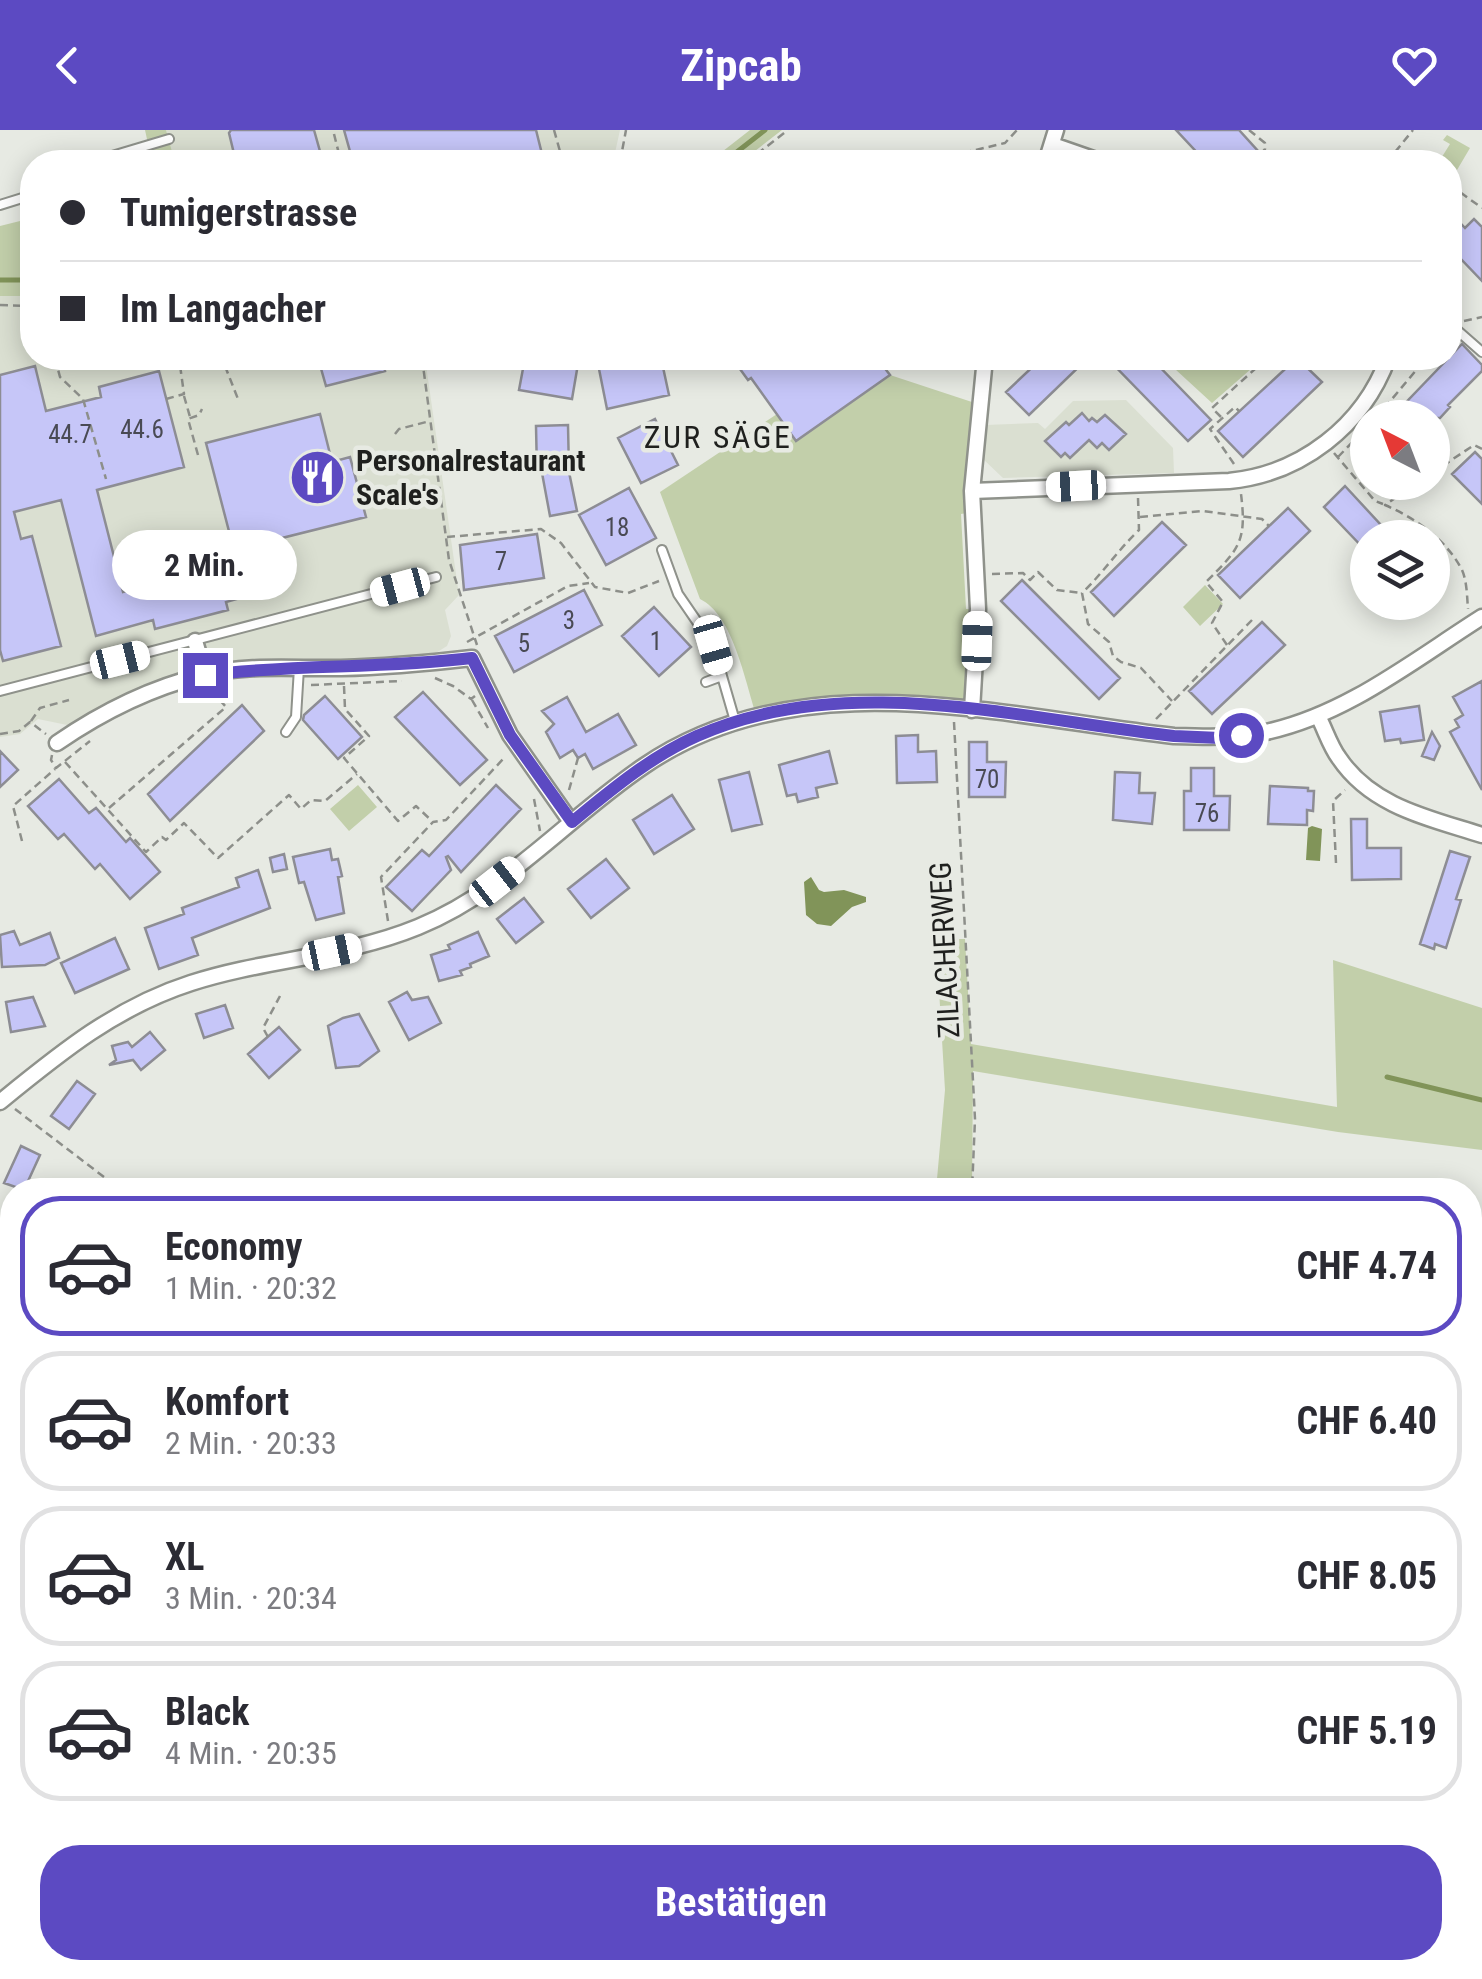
<!DOCTYPE html>
<html lang="de">
<meta charset="utf-8">
<style>
:root{--surface:#fff;--page:#f7f7f7;--text:#2b2b33;--muted:#7c7c81;--line:#e1e1e2;--accent:#5c4ac2}
body{margin:0;font-family:"Roboto Condensed",sans-serif;background:var(--page);color:var(--text);height:100vh;display:flex;flex-direction:column;font-size:38px;white-space:nowrap}
*{box-sizing:border-box;margin:0}
p{font-size:32px;color:var(--muted)}
.icon{flex:none;width:55px;height:55px;fill:none;stroke:currentColor;stroke-width:2;stroke-linecap:round;stroke-linejoin:round}
.map{position:relative;flex:1;overflow:hidden}
.sheet{position:absolute;left:0px;top:1048px;width:1482px;height:802px;display:flex;flex-direction:column;background:var(--surface);border-radius:40px 40px 0 0;box-shadow:0 5px 25px #0003}
.sheet>*{flex:none}
.hud{position:absolute;left:20px;top:20px;width:1442px;height:220px;border-radius:40px;box-shadow:0 5px 25px #0003;display:grid;align-content:center;height:220px;padding:0 40px;background:var(--surface)}
.needle{width:65px;rotate:318deg}
.buttons{position:absolute;left:1350px;top:270px;display:grid;gap:20px}
.buttons a{display:grid;place-items:center;width:100px;height:100px;border-radius:50%;background:var(--surface);box-shadow:0 5px 25px #0003;font-size:50px}
.end{position:absolute;width:45px;height:45px;margin:-22px;border:12px solid #5c4ac2;background:#fff;box-shadow:0 0 0 5px #fff}
.from{border-radius:50%}
.bubble{position:absolute;height:70px;border-radius:35px;background:var(--surface);box-shadow:0 5px 25px #0003;font-size:32px;font-weight:700;line-height:70px;text-align:center}
.car{position:absolute;width:30px;height:60px;margin:-30px -15px;border-radius:12px;box-shadow:0 0 8px 2px #0007;background:linear-gradient(#fff 24%,#345 0 40%,#fff 0 76%,#345 0 86%,#fff 0)}
.hud b{display:flex;align-items:center;gap:35px;height:95px;font-size:38px}
.hud b+b{border-top:2px solid var(--line)}
.hud i{width:25px;height:25px;background:var(--text)}
ul{padding:18px 0 0;list-style:none}
li{display:flex;align-items:center;gap:30px;height:140px;margin:0 20px 15px;padding:0 20px;border:5px solid var(--line);border-radius:40px}
li div{flex:1}
li b{display:block;font-size:38px}
li em{font-style:normal;font-weight:700}
li.on{border-color:var(--accent)}
li>.icon{width:90px;height:90px;stroke-width:1.5}
.button{display:flex;gap:20px;margin-top:auto;padding:20px 40px}
.button a{flex:1;height:115px;border-radius:40px;background:var(--accent);color:#fff;font-size:40px;font-weight:700;line-height:115px;text-align:center}
header{display:flex;justify-content:space-between;align-items:center;height:130px;padding:0 40px;background:var(--accent);color:#fff;font-size:45px;font-weight:700}
.map>svg:first-child{display:block}
.built{fill:#dadfd1}
.green{fill:#c2cfaa}
.water{fill:#819459}
.lines{fill:none;stroke-linecap:round;stroke-linejoin:round}
.stream{stroke:#819459;stroke-width:5}
.building{fill:#c6c6f8;stroke:#8d8d94;stroke-width:2.5}
.lane-casing{stroke:#8f928b;stroke-width:12}
.street-casing{stroke:#8f928b;stroke-width:19}
.secondary-casing{stroke:#8f928b;stroke-width:25}
.path{stroke:#8d8f8a;stroke-width:2.5;stroke-dasharray:8 5;stroke-linecap:butt}
.lane{stroke:#fff;stroke-width:8}
.street{stroke:#fff;stroke-width:14}
.secondary{stroke:#fff;stroke-width:20}
.route{stroke:#5c4ac2;stroke-width:12}
.labels{text-anchor:middle;stroke-width:9;stroke-linejoin:round;paint-order:stroke}
.number-label{font-size:25px;fill:#494a54}
.poi-label{font-size:30px;font-weight:bold;fill:#1f201e;stroke:#e7eae3;text-anchor:start}
.street-label{font-size:30px;fill:#1f201e;stroke:#e7eae3}
.neighbourhood-label{font-size:32px;letter-spacing:2.5px;fill:#1f201e;stroke:#e7eae3}
</style>
<header><svg class="icon" aria-label="back" viewBox="0 0 24 24"><path d="M15 5l-7 7 7 7"/></svg>Zipcab<svg class="icon" aria-label="heart" viewBox="0 0 24 24"><path d="M12 20l-8-8c-3-5 5-10 8-4 3-6 11-1 8 4z"/></svg></header>
<div class="map">
<svg width="1482" height="1849" viewBox="0 0 1482 1849">
<rect width="100%" height="100%" fill="#e7eae3"/>
<path class="built" d="M166,0h454l-7,32h-438z
M0,166h32v62h393l34,237 -14,15 6,26 -4,10 -16,10 -39,4 -119,-1 -63,7 -80,27 -58,33 -34,-7 -18,15 -20,3z
M1126,270l47,48 1,25 -171,5 -20,-19 2,-34 53,-2 7,6 28,-28z"/>
<path class="green" d="M145,0h21l9,32h-23z
M750,0h32l-41,32h-32z
M1447,5l23,13 -13,22 -7,-8 -10,-2 10,-16 -7,-4z
M28,89l4,16v61h-32v-70z
M1163,228h92l4,4 -47,41z
M890,245l88,29 -5,108 -12,2 5,95h12l-6,101 -106,-9 -110,13c-11,-33 -23,-99 -56,-115l-40,-107 117,-78 19,27z
M1205,455l18,19 -23,22 -17,-19z
M358,655l19,22 -28,24 -19,-22z
M936,809h29l6,105 366,63 -4,-147 149,48v142l-144,-18 -365,-61 -1,119h-36l9,-100z
M1470,1211l12,3v55l-12,-2z
M5,1311l7,1v523l-12,5v-515z
M1482,1409v142l-12,-2z
M1470,1778l12,4v67h-859l-24,-11h871z"/>
<path class="water" d="M1312,696l10,3 -2,32 -14,-1 2,-32z
M811,747l8,13 5,2 20,-2 22,7v5l-14,5 -21,19 -14,-2 -11,-9 -2,-33z
M12,1835v3h655l4,11h-671v-9z"/>
<g class="lines">
<path class="stream" d="M164,25l2,7
M724,32l41,-32
M0,150h32
M1387,947l95,23
M1470,1678l12,-108
M1434,1838l3,5 12,6
M1461,1849l6,-11"/>
</g>
<path class="building" d="M231,0h83l9,32h-87l-7,-29z
M344,0h192l8,32h-191z
M1176,0h63l19,21 -12,11h-40z
M1450,82l15,16 9,-9 8,8v54l-24,-25 -8,8z
M1462,214l20,21v6l-34,34 2,2 -10,11h-49z
M318,228h64l3,13 -59,15z
M525,228h54l-7,41 -53,-9z
M649,228h12l8,37 -62,14 -8,-40z
M732,228h145l13,17 -94,66 -45,-63 -3,2z
M1042,228h46l-59,57 -23,-23z
M1107,228h44l60,62 -23,21z
M1297,228l25,24 -79,75 -25,-26z
M35,236l11,45 55,-14 -2,-10 60,-16 25,96 -87,23 26,102 114,-30 -31,-119 114,-29 12,48 18,-5 16,60 -96,24 12,45 -56,16 2,8 -73,19 -2,-9 -57,16 -35,-136 -47,12 7,27 11,-3 29,110 -58,15 -3,-11v-275z
M1082,283l7,8 3,-3 5,4 8,-7 21,19 -17,16 -7,-7 -5,5 -8,-8 -19,18 -5,-5 -4,4 -16,-16 21,-19 3,3z
M655,289l23,46 -37,18 -23,-45z
M568,295l1,47 8,39 -27,5 -8,-43h-5l-1,-47z
M1475,322l7,7v45l-30,-30z
M1345,356l48,52h-25v15l-44,-46z
M629,358l27,50 -50,27 -27,-50z
M1288,378l22,23 -70,67 -22,-23z
M1162,392l24,23 -72,71 -23,-24z
M537,404l7,44 -80,12 -4,-45z
M1022,450l98,98 -21,21 -98,-98z
M584,460l18,35 -88,47 -19,-36z
M654,477l37,40 -32,29 -37,-40z
M1262,492l23,23 -73,69 -23,-23z
M1482,551v109l-32,-58 9,-5 -4,-7 8,-5 -10,-18z
M423,562l64,68 -27,25 -65,-68z
M325,566l37,41 -24,22 -35,-39 1,-5z
M567,567l19,35 32,-18 18,31 -43,24 -8,-15 -7,4 -5,-8 -13,8 -14,-26 8,-8 -12,-13z
M242,575l22,26 -94,90 -22,-27z
M1419,576l5,34 -23,3 -1,-4 -15,2 -5,-29z
M1432,602l8,14 -6,14 -12,-4z
M918,605v17l18,-1 1,31 -40,1 -1,-47z
M969,612h18v20h19l-1,35h-36z
M0,621l18,19 -18,17z
M829,621l8,32 -21,5 2,9 -20,5 -2,-8 -9,2 -8,-31z
M1191,638h23v28h16l-1,34h-45v-39h7z
M749,642l13,52 -30,7 -13,-51z
M1115,642l25,1 -1,20h16l-3,31 -39,-4z
M59,649l30,34 7,-5 30,34 4,-4 30,34 -30,27 -30,-35 -5,5 -31,-35 -6,5 -30,-33z
M496,655l25,24 -60,63 -13,-16 -2,1 5,13 -39,41 -26,-24 36,-37 7,6z
M1270,656l38,2v3h6l-1,20 -6,-1v15l-39,-1z
M672,665l22,34 -40,25 -21,-34z
M1351,689h16v29h34v31l-49,1z
M330,719l2,11 6,-1 4,17 -4,1 6,36 -28,7 -12,-38 -5,1 -6,-26z
M1450,721l20,6 -14,42 5,1 -15,48 -11,-4 -1,5 -14,-5z
M284,724l3,15 -14,3 -3,-14z
M606,729l23,29 -38,30 -23,-29z
M258,740l12,38 -78,30 6,17 -39,14 -14,-41 39,-14 -2,-6 57,-21 -3,-9z
M524,768l19,24 -27,21 -19,-24z
M14,801l6,14 30,-12 9,25 -14,7 -43,2 -2,-32z
M478,802l11,24 -19,8 1,3 -11,4 2,4 -23,6 -8,-26 19,-6 -2,-4z
M115,808l14,31 -54,24 -14,-30z
M407,862l5,8 16,-3 13,26 -32,17 -20,-38z
M33,867l12,29 -34,6 -5,-30z
M225,875l8,23 -29,10 -8,-24z
M359,884l20,37 -20,15 -23,2 -8,-42 15,-8z
M279,897l21,23 -31,28 -21,-24z
M150,902l15,18 -24,20 -8,-10 -24,5 7,-5 -4,-14 16,-4 4,5z
M77,951l18,13 -26,35 -18,-13z
M21,1016l19,9 -16,35 -20,-7z
M0,1154l12,6v49l-12,-6z"/>
<g class="lines">
<defs>
<path id="lane" d="M92,32l77,-23
M0,75l32,-10
M1450,182l1,-1
M1450,194l32,28
M662,420l16,44 35,51 22,76
M706,552l16,-6
M0,561l436,-114
M286,602l10,-15 3,-49
M0,1310l12,2"/>
<path id="street" d="M1053,15l49,17
M1046,32l10,-32
M972,361l257,-10c72,-7 134,-55 159,-123
M195,511l10,34
M972,580l6,-101 -6,-118 13,-133
M1318,586c7,13 12,30 21,42 33,49 90,60 143,77
M57,613c45,-31 93,-55 146,-68 45,-11 92,-6 138,-7 44,-1 87,-5 131,-10l38,77 61,87
M0,972c60,-49 116,-95 191,-119 74,-24 154,-26 227,-56 87,-35 150,-110 226,-161 157,-107 355,-50 530,-30 31,1 61,2 92,-4 80,-17 148,-72 216,-115"/>
<path id="secondary" d="M0,1549l12,1
M1470,1757l12,4"/>
</defs>
<use href="#lane" class="lane-casing"/>
<use href="#street" class="street-casing"/>
<use href="#secondary" class="secondary-casing"/>
<path class="path" d="M554,0l9,32
M1249,0l16,13v6l-11,13
M334,4l7,28
M1395,27l11,5
M620,32l6,-32
M747,32l41,-32
M946,32l7,-7 9,-1
M972,32l-9,-9 42,-10 12,-13
M1387,32l26,-32
M1450,55l32,23
M0,175l32,1
M1464,191l18,-4
M55,228l5,19 23,22 23,80
M422,228l27,202 28,85
M1322,228h12
M1409,228l9,10 10,-10
M225,236l13,33
M184,266l6,21
M166,269l18,-5 -5,-36
M1221,287l-9,-9 55,-50
M1376,288l42,-50
M395,304l4,-5 31,-8
M1334,323l41,48 8,3
M198,325l-10,-36 11,-4 3,-6
M1338,327l30,-31
M1234,334l-24,-35 25,-22 4,4
M1432,343l42,-28 8,4
M1418,352l-33,23c30,13 61,34 77,65 5,11 5,27 6,39
M1138,368l1,32c-22,21 -35,42 -57,63l6,31 21,18 4,14 8,6 20,6 31,33
M1140,387l63,-6 59,8 7,7
M447,407l94,-8 20,14 34,44 33,6 31,-12
M992,444l31,-1 7,7 8,-8 19,18 24,3
M467,512l101,-56 21,-3
M1227,515l-15,-22 11,-21 -17,-20c33,-33 41,-40 35,-88
M435,548l18,8 18,13 4,-3
M311,555l91,-4
M344,556l1,23 24,27 -25,22 54,63 18,-15 16,15
M472,570l16,28
M1156,589l96,-99
M31,591l9,-13 29,-8
M954,592l21,397 -3,71
M0,604l19,-3 11,-9 16,12
M52,625l-1,5 5,8 34,-27
M65,632l81,90 16,-15 4,3 18,-17 34,35 71,-63 12,14 10,-9 14,1 32,-27
M569,660l9,-32
M534,669l6,32
M109,678l117,-101 -15,-17
M22,711l-9,-35 42,-37
M1336,733l-3,-62 12,-11
M388,791l-7,-44 52,-55 13,-2 59,-63
M268,907l-5,-9 17,-32
M15,979l106,81
M1470,1211l12,3
M1470,1549l12,-140
M0,1569l12,1
M0,1595l12,-12
M1470,1692l12,2
M1470,1798l12,4
M738,1838l2,11"/>
<use href="#lane" class="lane"/>
<use href="#street" class="street"/>
<use href="#secondary" class="secondary"/>
</g>
<g class="lines">
<path class="route" d="M205,545c88,-11 178,-6 267,-17l38,77 62,87c39,-32 78,-65 125,-86 149,-66 322,-17 477,0l46,2 21,-3"/>
</g>
<defs>
<symbol id="restaurant-disc" viewBox="-11 -11 22 22"><circle r="9.5" fill="#5c4ac2" stroke="#e7eae3"/><path d="M-5-6h1v4h1v-4h1v4h1v-4h1v5L-1.5 .5V6h-2V.5L-5-1ZM5-6V6H3V1.5H1.5Q1.5-4 5-6Z" fill="#fff"/></symbol>
</defs>
<g fill-rule="evenodd">
<use href="#restaurant-disc" x="286" y="316" width="63" height="63"/>
</g>
<g class="labels">
<g class="number-label">
<text x="142" y="308">44.6</text>
<text x="70" y="313">44.7</text>
<text x="617" y="406">18</text>
<text x="501" y="440">7</text>
<text x="569" y="499">3</text>
<text x="656" y="520">1</text>
<text x="524" y="522">5</text>
<text x="987" y="658">70</text>
<text x="1207" y="692">76</text>
</g>
<g class="poi-label">
<text x="356" y="341">Personalrestaurant<tspan x="356" dy="34">Scale's</tspan></text>
</g>
<g class="street-label">
<text transform="translate(945 820) rotate(-93)" y="10">ZILACHERWEG</text>
</g>
<g class="neighbourhood-label">
<text x="718" y="318">ZUR SÄGE</text>
</g>
</g>
</svg>
<div class="buttons">
<a><svg class="needle" viewBox="-14 -14 28 28"><path d="M0-13l5 13h-10z" fill="#e53935"/><path d="M0 13l5-13h-10z" fill="#7c7c81"/></svg></a>
<a><svg class="icon" aria-label="layers" viewBox="0 0 24 24"><path d="M12 4l9 5-9 5-9-5zM3 14l9 5 9-5"/></svg></a>
</div>
<i class="end from" style="left:1241px;top:605px"></i>
<i class="end" style="left:205px;top:545px"></i>
<div class="bubble" style="left:112px;top:400px;width:185px">2 Min.</div>
<i class="car" style="left:1076px;top:356px;rotate:267deg"></i>
<i class="car" style="left:400px;top:457px;rotate:255deg"></i>
<i class="car" style="left:977px;top:511px;rotate:2deg"></i>
<i class="car" style="left:713px;top:515px;rotate:164deg"></i>
<i class="car" style="left:120px;top:530px;rotate:76deg"></i>
<i class="car" style="left:497px;top:752px;rotate:52deg"></i>
<i class="car" style="left:332px;top:822px;rotate:78deg"></i>
<div class="hud">
<b><i class="from"></i>Tumigerstrasse</b>
<b><i></i>Im Langacher</b>
</div>
<section class="sheet">
<ul>
<li class="on"><svg class="icon" aria-label="car" viewBox="0 0 24 24"><path d="M5 17H2v-5l4-1 3-4h7l3 4 3 1v5h-3M9 17h6M6 11h13"/><circle cx="7" cy="17" r="2"/><circle cx="17" cy="17" r="2"/></svg><div><b>Economy</b><p>1 Min. · 20:32</p></div><em>CHF 4.74</em></li>
<li><svg class="icon" aria-label="car" viewBox="0 0 24 24"><path d="M5 17H2v-5l4-1 3-4h7l3 4 3 1v5h-3M9 17h6M6 11h13"/><circle cx="7" cy="17" r="2"/><circle cx="17" cy="17" r="2"/></svg><div><b>Komfort</b><p>2 Min. · 20:33</p></div><em>CHF 6.40</em></li>
<li><svg class="icon" aria-label="car" viewBox="0 0 24 24"><path d="M5 17H2v-5l4-1 3-4h7l3 4 3 1v5h-3M9 17h6M6 11h13"/><circle cx="7" cy="17" r="2"/><circle cx="17" cy="17" r="2"/></svg><div><b>XL</b><p>3 Min. · 20:34</p></div><em>CHF 8.05</em></li>
<li><svg class="icon" aria-label="car" viewBox="0 0 24 24"><path d="M5 17H2v-5l4-1 3-4h7l3 4 3 1v5h-3M9 17h6M6 11h13"/><circle cx="7" cy="17" r="2"/><circle cx="17" cy="17" r="2"/></svg><div><b>Black</b><p>4 Min. · 20:35</p></div><em>CHF 5.19</em></li>
</ul>
<div class="button"><a>Bestätigen</a></div>
</section>
</div>
